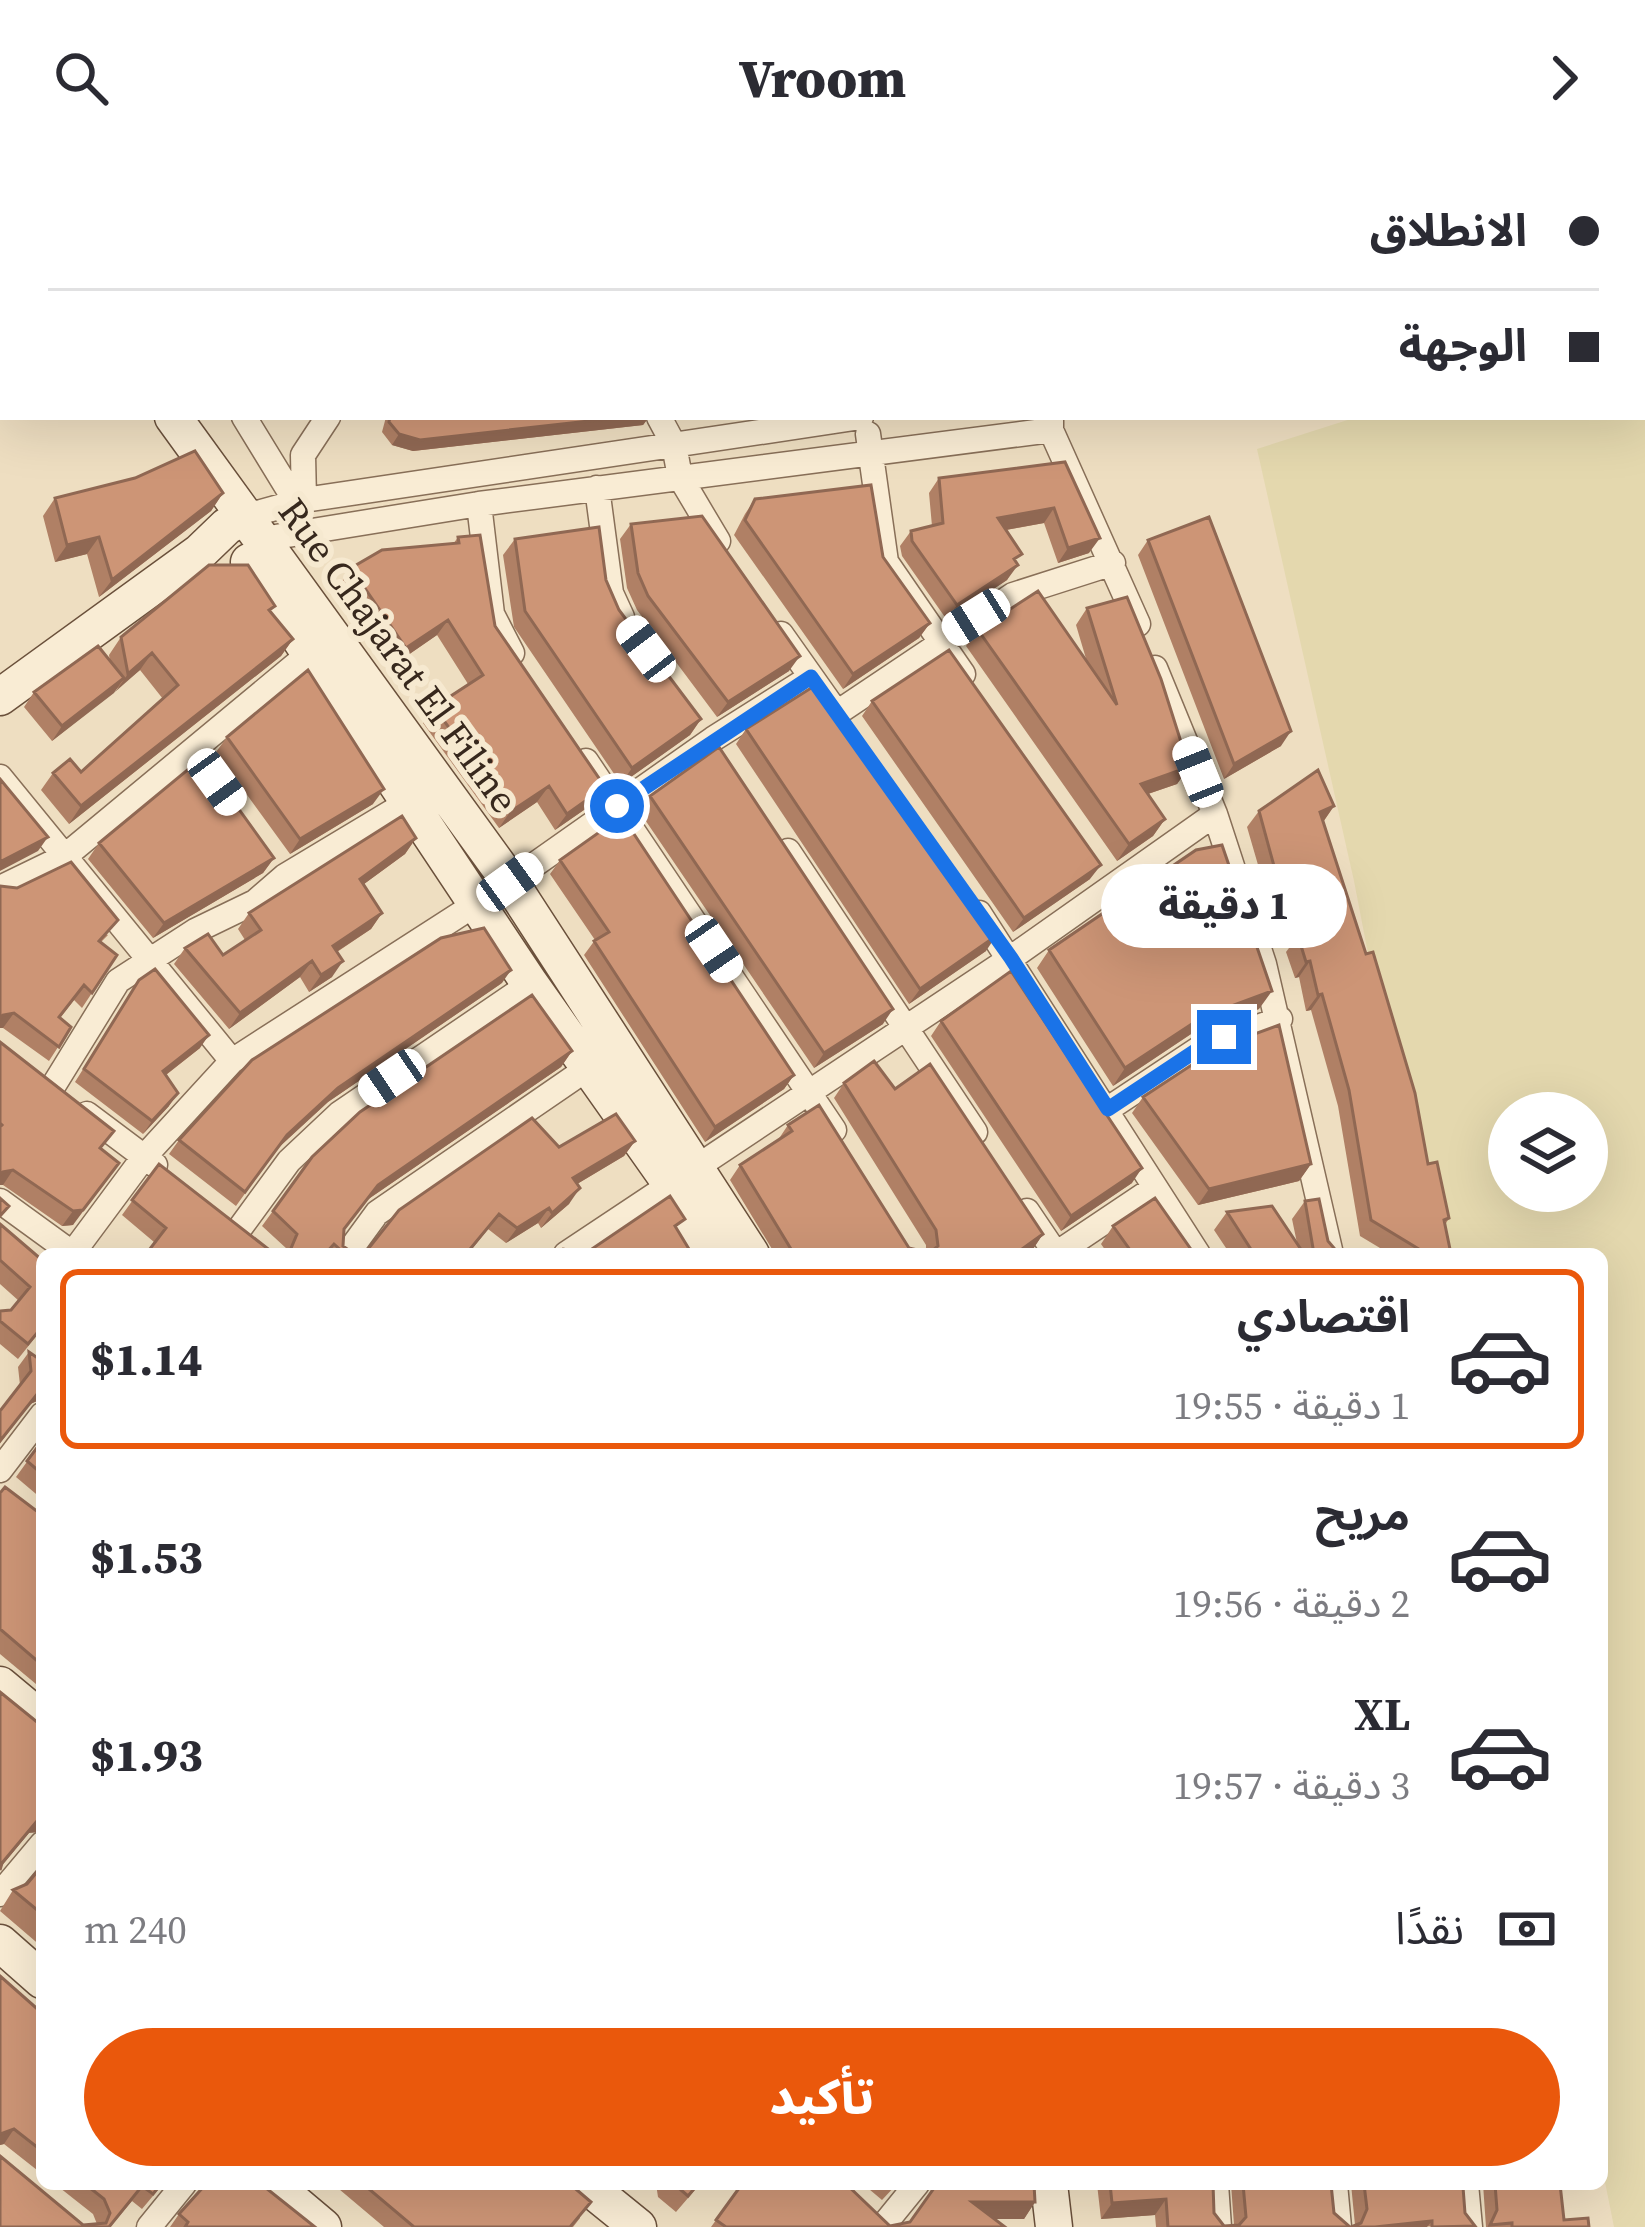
<!DOCTYPE html>
<html lang="ar">
<meta charset="utf-8">
<style>
:root{--surface:#fff;--page:#f2f2f3;--text:#2b2b33;--muted:#7c7c81;--line:#e1e1e2;--accent:#ea580c}
body{margin:0;font-family:"Source Serif 4","Noto Sans Arabic",serif;background:var(--page);color:var(--text);direction:rtl;height:100vh;display:flex;flex-direction:column;font-size:45px;white-space:nowrap}
*{box-sizing:border-box;margin:0}
p{font-size:39px;color:var(--muted)}
.icon{flex:none;width:66px;height:66px;fill:none;stroke:currentColor;stroke-width:2;stroke-linecap:round;stroke-linejoin:round}
.map{position:relative;flex:1;overflow:hidden;direction:ltr}
.details{position:absolute;left:36px;top:1092px;width:1572px;height:942px;display:flex;flex-direction:column;background:var(--surface);border-radius:18px;box-shadow:0 12px 48px #0002;direction:rtl}
.details>*{flex:none}
.guide{position:absolute;left:0px;top:0px;width:1647px;height:264px;box-shadow:0 12px 48px #0002;direction:rtl;display:grid;align-content:center;height:264px;padding:0 48px;background:var(--surface)}
.fabs{position:absolute;left:1488px;top:936px;display:grid;gap:24px}
.fabs a{display:grid;place-items:center;width:120px;height:120px;border-radius:50%;background:var(--surface);box-shadow:0 12px 48px #0002;font-size:60px}
.end{position:absolute;width:54px;height:54px;margin:-27px;border:15px solid #1a73e8;background:#fff;box-shadow:0 0 0 6px #fff}
.from{border-radius:50%}
.bubble{position:absolute;height:84px;border-radius:42px;background:var(--surface);box-shadow:0 12px 48px #0002;font-size:39px;font-weight:800;line-height:84px;text-align:center;direction:rtl}
.car{position:absolute;width:36px;height:72px;margin:-36px -18px;border-radius:15px;box-shadow:0 0 9px 3px #0007;background:linear-gradient(#fff 24%,#345 0 40%,#fff 0 76%,#345 0 86%,#fff 0)}
.guide b{display:flex;align-items:center;gap:42px;height:114px;font-size:45px}
.guide b+b{border-top:3px solid var(--line)}
.guide i{width:30px;height:30px;background:var(--text)}
ul{padding:21px 0 0;list-style:none}
li{display:flex;align-items:center;gap:36px;height:180px;margin:0 24px 18px;padding:0 24px;border:6px solid transparent;border-radius:18px}
li div{flex:1}
li b{display:block;font-size:45px}
li em{font-style:normal;font-weight:800}
li.current{border-color:var(--accent)}
li>.icon{width:108px;height:108px;stroke-width:1.5}
.pay{display:flex;align-items:center;gap:30px;height:132px;padding:0 48px;font-size:45px}
.pay p{margin-inline-start:auto}
.action{display:flex;gap:24px;margin-top:auto;padding:24px 48px}
.action a{flex:1;height:138px;border-radius:72px;background:var(--accent);color:#fff;font-size:48px;font-weight:800;line-height:138px;text-align:center}
header{display:flex;justify-content:space-between;align-items:center;height:156px;padding:0 48px;background:var(--surface);font-size:54px;font-weight:800}
.map>svg:first-child{display:block}
.farmland{fill:#e4d8ae;fill-rule:evenodd}
.green{fill:#c9cd95}
.lines{fill:none;stroke-linecap:round;stroke-linejoin:round}
.street-casing{stroke:#886f58;stroke-width:27}
.secondary-casing{stroke:#6a503b;stroke-width:39}
.street{stroke:#f9ecd4;stroke-width:24}
.secondary{stroke:#f9ecd4;stroke-width:36}
.wall{fill:#b08065}
.shaded-wall{fill:#906853}
.building{fill:#cd9576;stroke:#906853;stroke-width:3}
.route{stroke:#1a73e8;stroke-width:15}
.labels{text-anchor:middle;stroke-width:12;stroke-linejoin:round;paint-order:stroke}
.street-label{font-size:39px;fill:#37281d;stroke:#f6e9d0}
</style>
<header><svg class="icon" aria-label="forward" viewBox="0 0 24 24"><path d="M9 5l7 7-7 7"/></svg>Vroom<svg class="icon" aria-label="search" viewBox="0 0 24 24"><circle cx="10" cy="10" r="6"/><path d="M15 15l6 6"/></svg></header>
<div class="map">
<svg width="1645" height="2071" viewBox="0 0 1645 2071">
<rect width="100%" height="100%" fill="#eedec1"/>
<path class="farmland" d="M1645,171v1900h-31l-12,-60v-913h-176l-72,-373 -97,-432 100,-32h287zM1509,957h78v78h-78z"/>
<path class="green" d="M1097,0h532l2,3h-532z"/>
<g class="lines">
<defs>
<path id="street" d="M144,0l3,3
M698,0l2,3
M973,0l1,3
M615,3l4,-3
M925,3l6,-3
M244,261l52,85
M659,261l15,28 6,32 38,64
M1051,261v13l87,194
M868,278l18,128 77,112
M597,332l14,105 11,24
M304,344l-1,-45 25,-38
M479,348l13,110 20,39
M247,360l57,-16 557,-83
M263,383l216,-35 572,-74
M781,478l53,75
M1155,512l60,146 49,150 67,290
M837,557l176,-118 100,-32
M586,605l248,369
M0,621l232,284
M788,695l187,281
M0,732l64,-31 246,-204
M979,757l219,341
M52,932l66,-107 77,-50 60,-29 30,-26 125,-75
M1108,953l92,-61 80,-29
M87,958l68,51
M0,1045l73,53
M1027,1055l29,43
M240,1072l49,-67 50,-47 191,-130
M72,1098l72,-97 88,-96 278,-179 203,-143 98,-62
M347,1098l30,-41 211,-145
M566,1098l445,-296 204,-144
M1056,1098l97,-65
M0,1314l42,-55
M0,1738l42,-50
M1216,2028l3,43
M1335,2028l4,43
M1466,2028l4,43
M149,2071l35,-43
M882,2071l35,-43"/>
<path id="secondary" d="M4,0l2,3
M211,3l8,-3
M0,93l3,-1
M173,261l337,465 241,372
M249,406l281,422 142,201 41,69
M0,541l200,-145 27,-26 20,-10
M0,1529l42,35
M0,1787l42,37
M272,2028l51,43
M585,2028l53,43
M1049,2028l5,43"/>
</defs>
<use href="#street" class="street-casing"/>
<use href="#secondary" class="secondary-casing"/>
<use href="#street" class="street"/>
<use href="#secondary" class="secondary"/>
</g>
<path class="wall" d="M492,0h94l-5,3h-87z
M386,261h263l-6,8 -230,26 -21,-6 -10,-13z
M1065,306l24,91 -31,10 -14,-40 -38,7 10,32 -9,18 -60,40 -45,-64 -2,-10 11,-15 21,-5 -3,-33 10,-15z
M223,337l-12,18 -112,86 -12,-43 -32,8 -12,-46 12,-18z
M755,343l128,58 47,66 -11,15 -76,51 -109,-154 11,-21z
M631,368l158,147 -72,46 -80,-107 -10,-22 -7,-49z
M458,381l37,89 99,177 -39,27 -18,-28 -38,26 -76,-105 11,-16 34,-23 -31,-49 -42,29 -55,-80 11,-16 103,-25z
M515,383l91,41 13,30 82,109 -11,16 -69,49 -107,-157 -11,-72z
M1148,384l133,206 -57,33 -86,-224z
M275,450l-4,5 22,28 -12,17 -212,168 -28,-34 12,-17 28,-1 82,-73 -23,-29 -88,71 -28,-34 10,-15 76,-31 -1,-6 12,-18z
M1087,452l102,159 -12,17 -29,10 17,25 -12,17 -36,25 -151,-215 12,-16 109,32 -11,-37z
M872,545l218,178 -77,53 -151,-216z
M746,573l240,222 -77,53 -173,-260z
M227,581l146,67 -83,50 -74,-102z
M650,640l233,228 -69,44 -175,-257z
M1334,650l-11,16 105,342 21,54 -4,7 6,29h-61l-30,-18 -22,-130 -27,-96 -5,1 -7,-34 -4,1 -9,-26 6,-8 -29,-62 -16,-55 12,-16z
M416,682l-11,16 -41,30 18,29 -11,16 -34,23 -5,25 -23,15 -9,-15 -71,52 -55,-65 11,-16 38,7 22,-15 -7,-11 11,-16z
M99,687l175,15 -11,15 -110,65 -65,-79z
M560,704l234,215 -10,14 -79,53 -121,-187 11,-15 -45,-66z
M0,730l108,49 -7,7 16,13 -35,53 -8,-8 -14,18 11,9 -22,34 -46,-33z
M1049,794l210,59 -68,25 -78,52 -76,-118z
M139,824l61,68 -34,27 3,31 -26,28 -68,-52z
M502,827l-174,119 -51,47 -41,57 -67,-52 10,-14z
M941,865l191,162 -71,48 -130,-195z
M0,886l101,107 -28,76 -11,1 -59,-41h-3z
M572,895l-11,16 -194,133 -23,30 -1,16 11,8h-208l8,-12 -32,-27 37,-51 113,88 13,1 2,-4 -25,-23 50,-69z
M844,927l51,6 148,145 -10,15 -7,5h-251l-45,-74 10,-15 38,-25 10,-15 121,123 17,4v-7l-92,-147z
M1143,941l168,67 -12,17 -101,24 -66,-92z
M635,985l-11,15 -47,28 -8,20 -28,24 -3,-5 -32,20 -18,-14 -20,25h-108l5,-1 194,-106z
M1305,1045l23,40 11,13h-109l-16,-24 13,-18 70,31 -5,-24z
M0,1068l42,36v69l-24,30 -18,-15v-33l11,-1 8,-9 -19,-17z
M1113,1070l73,28h-78l-7,-10z
M29,1196l13,9v38l-12,5 -10,-19 -2,-18z
M42,1285v58l-26,-22z
M0,1337l42,22v174l-42,-35z
M42,1710v81l-42,-36 13,-21 14,-6z
M0,1820l42,37v161l-38,-30 -4,1z
M0,2002l83,67 14,-1 -4,-10 -38,-30h108l-21,25 -10,-8 -22,26h-110z
M333,2028h237l10,34 -7,9h-189z
M656,2028h44l-24,28 -18,-15z
M742,2028l148,42 20,-4 20,-28 2,-10h102l1,18 -11,17h-30l11,8h-294z
M863,2028h34l-15,16z
M1097,2028h116l1,29 10,13 10,-1 -3,-41h100l3,29 16,14h-194l-1,-12 -54,4z
M1351,2028h105l9,29 10,13 -124,1 4,-2z
M1483,2028h77l4,36 25,7h-103z
M179,2058l136,13h-145z"/>
<path class="shaded-wall" d="M625,261h24l-6,8 -230,26 -21,-6 7,-11z
M223,337l-12,18 -112,86 13,-17z
M1054,352l-10,15 -56,10 10,-15z
M99,381l-12,17 -32,8 12,-17z
M1100,382l-11,15 -31,10 10,-15z
M1018,409l-11,15 -60,40 10,-15z
M448,464l-11,15 -42,29 11,-16z
M930,467l-11,15 -76,51 10,-15z
M293,483l-12,17 -212,168 12,-18z
M152,497l-12,17 -25,22 13,-18z
M800,500l-11,15 -72,46 11,-15z
M124,522l-10,15 -62,48 10,-15z
M701,563l-11,16 -69,49 11,-16z
M1291,575l-10,15 -57,33 10,-15z
M1189,611l-12,17 -47,16 11,-16z
M549,630l-12,16 -38,26 11,-16z
M605,631l-11,16 -39,27 12,-16z
M384,633l-11,15 -83,50 10,-15z
M1334,650l-11,16 -3,-10z
M1165,663l-12,17 -36,25 12,-17z
M48,681l-10,14 -38,20v-9z
M416,682l-11,16 -56,41 11,-16z
M274,702l-11,15 -110,65 11,-15z
M1101,709l-11,14 -77,53 11,-14z
M382,757l-11,16 -50,33 12,-16z
M996,780l-10,15 -77,53 11,-15z
M312,805l-12,16 -71,52 11,-16z
M343,805l-11,16 -23,15 12,-17z
M1310,805l-11,16 -4,1 11,-16z
M511,814l-9,13 -174,119 -51,47 -41,57 51,-71 51,-47z
M1272,835l-13,18 -68,25 -78,52 12,-18 79,-52z
M1322,838l-11,16 -5,1 12,-16z
M893,853l-10,15 -69,44 10,-15z
M14,857l-11,15h-3v-9l3,-4z
M209,879l-9,13 -46,36 9,-13z
M572,895l-11,16 -194,133 11,-15z
M794,919l-10,14 -79,53 10,-15z
M178,937l-9,13 -26,28 9,-13z
M635,985l-11,15 -62,37 11,-15z
M119,1007l-46,62 -11,1 11,-15z
M1311,1008l-12,17 -101,24 11,-16z
M1142,1012l-10,15 -71,48 10,-15z
M13,1014l-10,15h-3v-9l3,-4z
M580,1032l-11,16 -28,24 11,-15z
M549,1052l-11,15 -32,20 11,-15z
M1043,1078l-10,15 -7,5h-11z
M42,1232v11l-12,5 -30,39v-2z
M42,1659v17l-13,1 -29,35v-3z
M14,1973l-10,15 -4,1v-11z
M1166,2043l-11,16 -54,4 11,-16z
M972,2046h63l-11,17h-64z
M1432,2065l-5,6h-52z"/>
<path class="building" d="M508,0h68l-5,3h-60z
M664,0h31l3,3h-37z
M738,0h148l-5,3h-141z
M1016,0h62l1,3h-62z
M0,149l3,4v22h-3z
M390,261h235l-205,23 -21,-6 -10,-12z
M195,295l28,42 -111,87 -13,-43 -32,8 -12,-47 80,-20z
M1065,306l35,76 -32,10 -14,-40 -56,10 24,36 -8,5 4,6 -61,40 -45,-64 -1,-10 32,-8 -4,-45z
M871,329l12,72 47,66 -77,51 -108,-154 10,-21z
M702,360l98,140 -72,46 -80,-106 -10,-23 -7,-49z
M1209,361l82,214 -57,33 -86,-224z
M599,371l7,53 13,30 82,109 -69,49 -107,-157 -10,-72z
M480,379l15,91 110,161 -38,27 -18,-28 -39,26 -76,-105 49,-32 -35,-55 -42,28 -55,-80 31,-18 77,-7 -1,-6z
M209,409h39l27,41 -6,4 24,29 -212,167 -28,-33 17,-14 11,13 97,-87 -26,-32 -24,21 -7,-37z
M1038,435l79,114 -30,-97 40,-11 34,82 28,88 -48,17 24,35 -36,25 -151,-214z
M98,490l26,32 -62,48 -28,-34z
M949,494l152,215 -77,53 -152,-217z
M308,514l76,119 -84,50 -73,-102z
M819,527l177,253 -76,53 -174,-260z
M719,591l174,262 -69,44 -174,-257z
M202,602l72,100 -110,65 -65,-80z
M1318,614l16,36 -14,6 46,142 7,-2 42,141 13,71 9,-2 12,56 -5,2 7,34h-24l-56,-34 -22,-130 -27,-96 -4,1 -8,-34 -4,1 -8,-26 8,-2 -32,-68 -15,-55z
M0,623l48,58 -48,25z
M402,660l14,22 -56,41 22,34 -49,33 10,15 -22,14 -9,-14 -72,52 -55,-65 23,-14 15,21 38,-25 -12,-17z
M622,660l172,259 -79,52 -121,-186 15,-9 -49,-72z
M1222,689l50,146 -68,25 -79,52 -76,-118 147,-100z
M71,706l47,58 -19,21 18,14 -25,38 -8,-8 -25,32 12,10 -12,20 -45,-34 -11,2 -3,4v-133l17,2z
M484,772l27,42 -173,118 -51,47 -42,57 -66,-52 73,-80 189,-122z
M155,813l54,66 -46,36 15,22 -26,28 -68,-52 55,-89z
M1011,815l131,197 -71,48 -130,-195z
M532,839l40,56 -194,134 -34,44 -1,17 11,8h-9l-11,-10 -9,10h-179l20,-26 -34,-28 27,-36 113,88 17,1 8,-19 -24,-23 39,-54 48,-45z
M1279,869l32,139 -102,25 -66,-92 76,-50z
M0,886l114,89 -14,17 19,15 -36,47 -10,1 -60,-41 -10,2 -3,3v-48l2,-2 -2,-2z
M874,905l21,28 35,-25 113,170 -28,20h-221l-54,-89 52,-34 -4,-6 31,-20 90,143 21,5 8,-7 -2,-16 -92,-147z
M616,958l19,27 -62,37 7,10 -28,25 -3,-5 -32,20 -18,-14 -33,40h-106l5,-1 34,-43 133,-92 27,29z
M670,1040l15,23 -10,7 17,28h-136l7,-5 23,4z
M0,1042l9,8 -9,10z
M1155,1042l35,50 -8,6h-49l-20,-28z
M1319,1043l9,42 11,13h-25l-9,-53z
M1272,1050l32,48h-50l-27,-42z
M0,1068l42,36v67l-14,17 -28,-23v-10l11,-1 19,-23 -30,-27z
M29,1196l13,9v27l-42,53v-30l31,-40z
M42,1285v33l-15,-13z
M5,1331l37,28v150l-42,-36v-136z
M0,1536l42,34v89l-40,48 -2,7z
M42,1710v48l-29,-24 14,-6z
M0,1820l42,37v138l-28,-22 -14,5z
M0,2000l83,69 23,-2 4,-10 -6,-14 -19,-15h76l-8,10 -11,-8 -33,41h-109z
M206,2028h55l54,43h-130l3,-5 -9,-8z
M363,2028h207l21,18 -21,25h-156z
M674,2028h24l-10,12z
M742,2028h104l44,42 20,-4 27,-38h97l1,18h-63l33,25h-279l-10,-7z
M1110,2028h103l1,29 10,13 15,-1 7,-8 -3,-33h88l3,29 16,14h-182l-2,-28 -54,4z
M1364,2028h92v3h7l2,26 10,13 -43,1v-6l-57,6h-24l10,-4 6,-14z
M1495,2028h65l4,36 24,-2 1,9h-77v-4l-22,2 7,-15z"/>
<g class="lines">
<path class="route" d="M617,650l194,-129 200,281 97,151 92,-61 24,-11"/>
</g>
<g class="labels">
<g class="street-label">
<text transform="translate(399 499) rotate(54)" y="14">Rue Chajarat El Filine</text>
</g>
</g>
</svg>
<div class="fabs">
<a><svg class="icon" aria-label="layers" viewBox="0 0 24 24"><path d="M12 4l9 5-9 5-9-5zM3 14l9 5 9-5"/></svg></a>
</div>
<i class="end from" style="left:617px;top:650px"></i>
<i class="end" style="left:1224px;top:881px"></i>
<div class="bubble" style="left:1101px;top:708px;width:246px">1 دقيقة</div>
<i class="car" style="left:976px;top:461px;rotate:238deg"></i>
<i class="car" style="left:646px;top:493px;rotate:323deg"></i>
<i class="car" style="left:1198px;top:616px;rotate:338deg"></i>
<i class="car" style="left:217px;top:626px;rotate:144deg"></i>
<i class="car" style="left:510px;top:726px;rotate:54deg"></i>
<i class="car" style="left:714px;top:793px;rotate:146deg"></i>
<i class="car" style="left:392px;top:922px;rotate:236deg"></i>
<div class="guide">
<b><i class="from"></i>الانطلاق</b>
<b><i></i>الوجهة</b>
</div>
<section class="details">
<ul>
<li class="current"><svg class="icon" aria-label="car" viewBox="0 0 24 24"><path d="M5 17H2v-5l4-1 3-4h7l3 4 3 1v5h-3M9 17h6M6 11h13"/><circle cx="7" cy="17" r="2"/><circle cx="17" cy="17" r="2"/></svg><div><b>اقتصادي</b><p>1 دقيقة · 19:55</p></div><em>$1.14</em></li>
<li><svg class="icon" aria-label="car" viewBox="0 0 24 24"><path d="M5 17H2v-5l4-1 3-4h7l3 4 3 1v5h-3M9 17h6M6 11h13"/><circle cx="7" cy="17" r="2"/><circle cx="17" cy="17" r="2"/></svg><div><b>مريح</b><p>2 دقيقة · 19:56</p></div><em>$1.53</em></li>
<li><svg class="icon" aria-label="car" viewBox="0 0 24 24"><path d="M5 17H2v-5l4-1 3-4h7l3 4 3 1v5h-3M9 17h6M6 11h13"/><circle cx="7" cy="17" r="2"/><circle cx="17" cy="17" r="2"/></svg><div><b>XL</b><p>3 دقيقة · 19:57</p></div><em>$1.93</em></li>
</ul>
<div class="pay"><svg class="icon" aria-label="cash" viewBox="0 0 24 24"><path d="M3 7h18v10H3z"/><circle cx="12" cy="12" r="2"/></svg>نقدًا<p>240 m</p></div>
<div class="action"><a>تأكيد</a></div>
</section>
</div>
